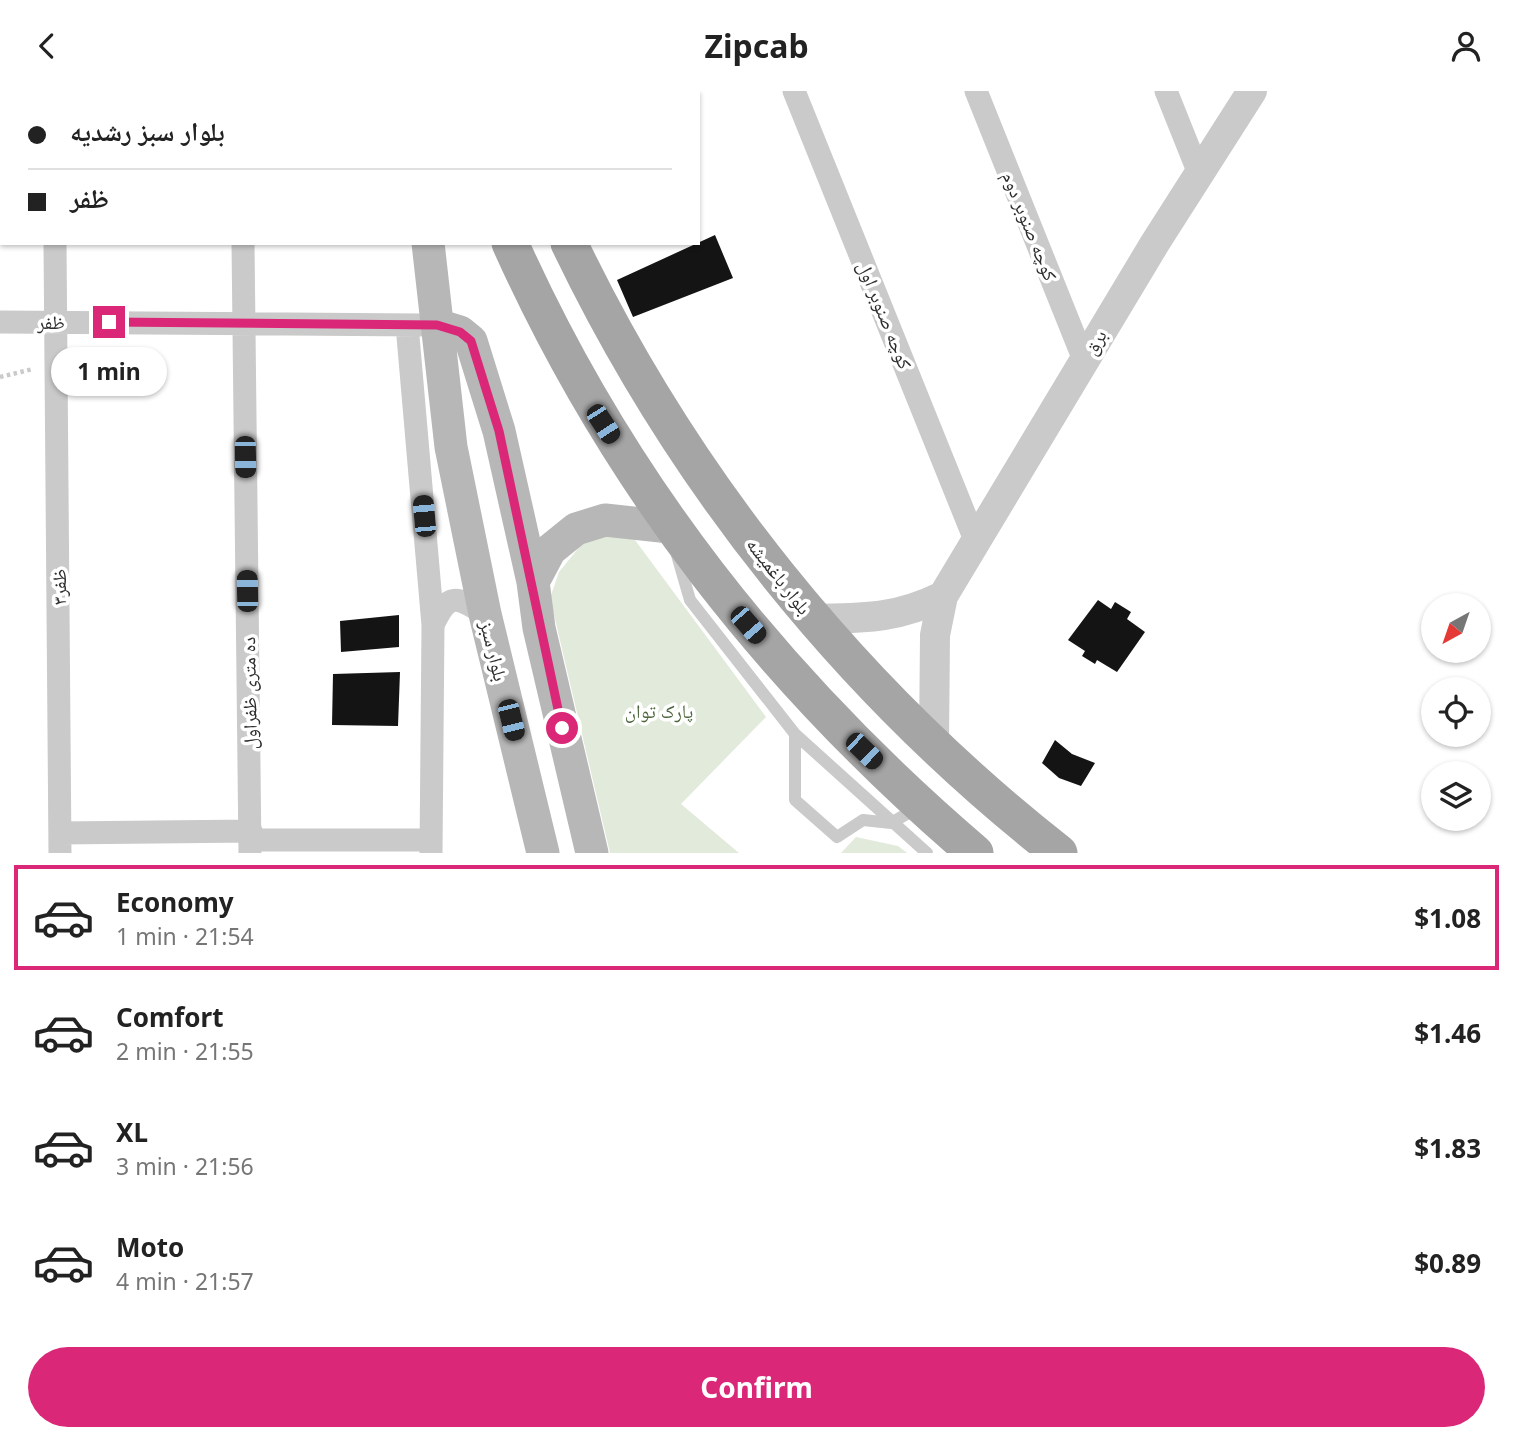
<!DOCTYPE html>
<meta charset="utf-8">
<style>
:root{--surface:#fff;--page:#f6f6f6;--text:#222;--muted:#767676;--line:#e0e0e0;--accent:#db2777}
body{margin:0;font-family:"Noto Sans","Noto Naskh Arabic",sans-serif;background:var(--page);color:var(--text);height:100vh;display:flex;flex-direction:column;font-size:26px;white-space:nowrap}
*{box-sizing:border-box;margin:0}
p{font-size:23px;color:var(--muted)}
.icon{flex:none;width:38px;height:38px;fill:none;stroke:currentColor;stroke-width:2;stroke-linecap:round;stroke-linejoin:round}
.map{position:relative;height:762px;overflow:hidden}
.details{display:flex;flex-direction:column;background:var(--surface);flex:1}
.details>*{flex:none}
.guide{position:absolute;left:0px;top:0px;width:700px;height:154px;box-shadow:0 2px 5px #0004;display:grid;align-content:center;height:154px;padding:0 28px;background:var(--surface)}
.needle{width:46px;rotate:220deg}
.fabs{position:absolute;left:1421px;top:502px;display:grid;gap:14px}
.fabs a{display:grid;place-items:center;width:70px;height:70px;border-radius:50%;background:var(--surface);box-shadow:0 2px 5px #0004;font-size:35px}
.end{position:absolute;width:32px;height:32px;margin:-16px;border:9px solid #db2777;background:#fff;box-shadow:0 0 0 4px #fff}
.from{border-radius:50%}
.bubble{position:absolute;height:49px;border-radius:24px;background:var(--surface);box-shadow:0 2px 5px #0004;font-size:23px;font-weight:700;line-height:49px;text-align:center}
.car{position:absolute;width:21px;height:42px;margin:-21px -10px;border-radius:9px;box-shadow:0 0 5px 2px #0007;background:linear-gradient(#222 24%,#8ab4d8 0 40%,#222 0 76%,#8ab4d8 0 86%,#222 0)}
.guide b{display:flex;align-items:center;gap:24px;height:66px;font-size:26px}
.guide b+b{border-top:2px solid var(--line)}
.guide i{width:18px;height:18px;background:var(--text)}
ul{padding:12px 0 0;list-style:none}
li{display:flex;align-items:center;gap:21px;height:105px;margin:0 14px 10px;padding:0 14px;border:4px solid transparent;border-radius:0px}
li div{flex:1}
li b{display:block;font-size:26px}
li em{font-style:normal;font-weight:700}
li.active{border-color:var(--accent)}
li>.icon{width:63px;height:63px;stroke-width:1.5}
.cta{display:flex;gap:14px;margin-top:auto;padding:14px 28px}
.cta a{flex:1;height:80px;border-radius:42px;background:var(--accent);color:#fff;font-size:28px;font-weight:700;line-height:80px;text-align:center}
header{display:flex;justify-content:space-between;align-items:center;height:91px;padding:0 28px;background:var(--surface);font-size:32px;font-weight:700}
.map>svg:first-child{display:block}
.green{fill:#e2eadb}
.building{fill:#141414}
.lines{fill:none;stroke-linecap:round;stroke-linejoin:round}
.path{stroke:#cacaca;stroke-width:4.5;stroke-dasharray:3.5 3.5;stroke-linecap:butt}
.service{stroke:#cacaca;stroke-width:12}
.minor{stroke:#cacaca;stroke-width:23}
.tertiary{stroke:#cacaca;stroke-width:30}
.secondary{stroke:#b7b7b7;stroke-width:33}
.primary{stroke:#a5a5a5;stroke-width:37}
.route{stroke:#db2777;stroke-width:9}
.labels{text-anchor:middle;stroke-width:7;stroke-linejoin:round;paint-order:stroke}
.street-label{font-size:19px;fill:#2d2d2d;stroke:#fff}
.park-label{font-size:19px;fill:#4e663d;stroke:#fff}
</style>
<header><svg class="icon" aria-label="back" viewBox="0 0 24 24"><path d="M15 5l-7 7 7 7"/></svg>Zipcab<svg class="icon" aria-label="person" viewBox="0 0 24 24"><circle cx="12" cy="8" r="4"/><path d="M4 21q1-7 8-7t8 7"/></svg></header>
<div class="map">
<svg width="1513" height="762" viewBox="0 0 1513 762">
<rect width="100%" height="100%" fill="#fff"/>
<path class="green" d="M619,441l16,8 131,177 -85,87 58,49h-129l-60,-255 9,-26 26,-32z
M856,746l42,9 9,7h-66z"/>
<path class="building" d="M715,144l18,43 -100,39 -16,-37z
M1098,509l13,9 4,-7 16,10 -4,7 18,13 -28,40 -20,-12 -2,4 -13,-8 3,-5 -17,-11z
M399,524v32l-58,5 -1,-31z
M400,581l-2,54 -66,-1 1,-51z
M1055,649l17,14 23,9 -14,23 -22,-8 -17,-15z"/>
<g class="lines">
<path class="path" d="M0,286l33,-8"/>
<path class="service" d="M677,464l13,45 105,134 132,119
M795,643v66l42,37 26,-17 28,3 26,-15"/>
<path class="minor" d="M55,0v2
M243,0v2
M794,0l181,449
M976,0l108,269
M1166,0l34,85
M55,152l5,610
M243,152l7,610
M0,231l420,3
M407,234l26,300 -2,228
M433,534c16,-33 23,-29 52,-11
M60,742l191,-2
M250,749h181"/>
<path class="tertiary" d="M532,2v-2
M813,528c51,-1 83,0 130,-23
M934,652l1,-108 8,-39 212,-353 97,-152"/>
<path class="secondary" d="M415,0v2
M428,152l23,204 34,167 58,239
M437,234l23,7 11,9 28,90 34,151
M592,762l-53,-225 -6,-46 17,-32 26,-21 29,-9 65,7"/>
<path class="primary" d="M446,0v2
M502,0v2
M510,152c108,241 265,439 465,610
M569,152c114,238 282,447 490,610"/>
</g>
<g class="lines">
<path class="route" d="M109,231l328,3 23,7 11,9 28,90 63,297"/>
</g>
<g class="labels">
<g class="street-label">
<text transform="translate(1030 135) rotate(68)" y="7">کوچه صنوبر دوم</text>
<text transform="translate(885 224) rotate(68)" y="7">کوچه صنوبر اول</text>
<text x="51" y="238">ظفر</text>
<text transform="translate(1095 251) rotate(-59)" y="7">برق</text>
<text transform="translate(779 485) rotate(52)" y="7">بلوار باغمیشه</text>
<text transform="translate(59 496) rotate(-91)" y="7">ظفر۳</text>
<text transform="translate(494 560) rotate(76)" y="7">بلوار سبز</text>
<text transform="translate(249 602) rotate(-91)" y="7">ده متری ظفراول</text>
</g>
<g class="park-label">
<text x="659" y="627">پارک توان</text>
</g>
</g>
</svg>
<div class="fabs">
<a><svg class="needle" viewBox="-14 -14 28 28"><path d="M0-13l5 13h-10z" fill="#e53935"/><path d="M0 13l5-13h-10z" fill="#767676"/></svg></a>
<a><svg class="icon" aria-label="locate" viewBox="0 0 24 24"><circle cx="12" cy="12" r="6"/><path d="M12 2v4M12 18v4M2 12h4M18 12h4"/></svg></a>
<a><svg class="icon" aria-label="layers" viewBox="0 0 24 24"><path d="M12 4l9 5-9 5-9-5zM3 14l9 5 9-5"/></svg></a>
</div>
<i class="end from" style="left:562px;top:637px"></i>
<i class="end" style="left:109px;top:231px"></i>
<div class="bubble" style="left:51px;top:256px;width:116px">1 min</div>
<i class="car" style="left:603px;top:333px;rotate:147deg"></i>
<i class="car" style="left:245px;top:366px;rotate:179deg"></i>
<i class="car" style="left:424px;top:425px;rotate:355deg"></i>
<i class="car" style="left:247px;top:500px;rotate:359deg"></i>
<i class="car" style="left:748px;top:534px;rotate:139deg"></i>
<i class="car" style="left:511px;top:629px;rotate:166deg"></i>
<i class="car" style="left:864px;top:660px;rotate:134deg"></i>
<div class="guide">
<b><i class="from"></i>بلوار سبز رشدیه</b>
<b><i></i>ظفر</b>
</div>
</div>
<section class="details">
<ul>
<li class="active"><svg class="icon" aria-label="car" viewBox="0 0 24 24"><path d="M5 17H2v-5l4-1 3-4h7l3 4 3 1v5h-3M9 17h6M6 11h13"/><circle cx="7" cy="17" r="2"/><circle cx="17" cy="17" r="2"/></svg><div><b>Economy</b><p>1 min · 21:54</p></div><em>$1.08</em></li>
<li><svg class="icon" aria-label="car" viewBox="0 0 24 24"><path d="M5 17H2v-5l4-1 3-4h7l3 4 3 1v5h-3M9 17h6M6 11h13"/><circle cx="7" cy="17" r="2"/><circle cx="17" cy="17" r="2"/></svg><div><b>Comfort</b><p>2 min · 21:55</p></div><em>$1.46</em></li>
<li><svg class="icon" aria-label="car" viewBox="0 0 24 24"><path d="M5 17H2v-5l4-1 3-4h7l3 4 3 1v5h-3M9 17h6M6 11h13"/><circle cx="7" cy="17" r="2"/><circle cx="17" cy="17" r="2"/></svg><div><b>XL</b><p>3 min · 21:56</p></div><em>$1.83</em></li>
<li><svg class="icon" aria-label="car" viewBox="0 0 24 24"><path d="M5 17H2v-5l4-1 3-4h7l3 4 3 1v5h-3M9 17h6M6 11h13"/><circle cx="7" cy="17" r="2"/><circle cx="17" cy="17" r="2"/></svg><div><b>Moto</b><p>4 min · 21:57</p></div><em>$0.89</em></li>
</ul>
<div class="cta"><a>Confirm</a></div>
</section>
